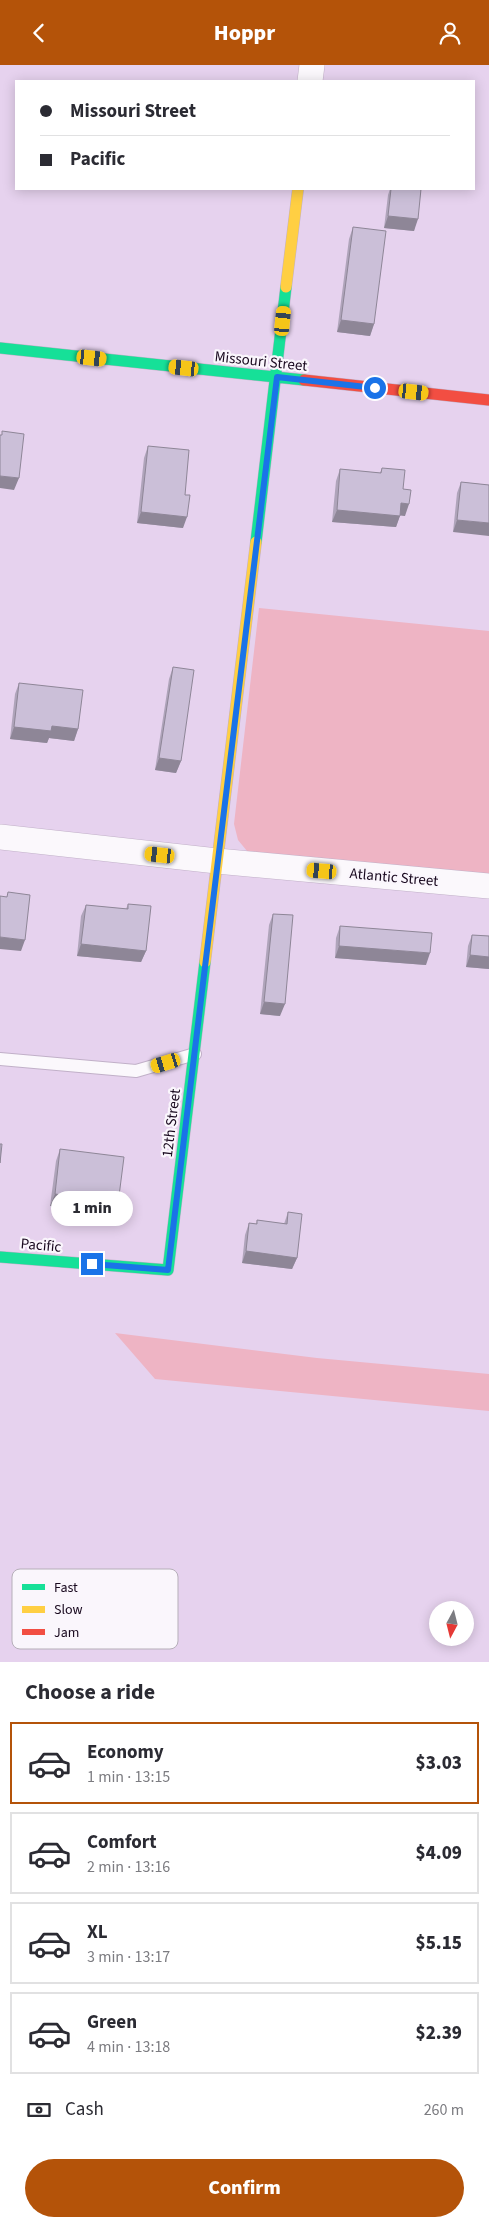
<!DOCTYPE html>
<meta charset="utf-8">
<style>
:root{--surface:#fff;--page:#f2f2f3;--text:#2b2b33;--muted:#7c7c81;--line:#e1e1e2;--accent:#b45309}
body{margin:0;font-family:"Source Sans 3",sans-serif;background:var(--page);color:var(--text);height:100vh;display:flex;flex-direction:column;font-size:19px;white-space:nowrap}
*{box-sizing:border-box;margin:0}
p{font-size:16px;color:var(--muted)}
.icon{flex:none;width:28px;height:28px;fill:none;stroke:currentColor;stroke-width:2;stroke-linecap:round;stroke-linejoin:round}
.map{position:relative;height:1597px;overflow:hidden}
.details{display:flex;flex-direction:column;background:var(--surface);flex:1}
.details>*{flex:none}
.top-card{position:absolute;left:15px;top:15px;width:460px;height:110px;border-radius:0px;box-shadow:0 2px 12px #0003;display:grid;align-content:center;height:110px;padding:0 25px;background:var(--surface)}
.needle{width:32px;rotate:187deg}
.fabs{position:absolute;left:429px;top:1536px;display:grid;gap:10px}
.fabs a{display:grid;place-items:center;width:45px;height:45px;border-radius:50%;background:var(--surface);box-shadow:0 2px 12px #0003;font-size:25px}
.end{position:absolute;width:22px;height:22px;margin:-11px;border:6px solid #1a73e8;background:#fff;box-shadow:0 0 0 2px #fff}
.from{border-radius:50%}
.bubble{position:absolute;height:35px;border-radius:18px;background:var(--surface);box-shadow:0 2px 12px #0003;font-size:16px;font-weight:800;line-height:35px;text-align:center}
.car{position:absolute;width:15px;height:30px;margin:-15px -8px;border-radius:6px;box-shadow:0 0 4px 1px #0007;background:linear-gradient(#f5c518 24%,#345 0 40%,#f5c518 0 76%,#345 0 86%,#f5c518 0)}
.top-card b{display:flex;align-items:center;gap:18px;height:48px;font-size:19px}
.top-card b+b{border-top:1px solid var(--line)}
.top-card i{width:12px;height:12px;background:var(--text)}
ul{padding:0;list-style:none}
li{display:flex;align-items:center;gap:15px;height:82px;margin:0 10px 8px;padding:0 15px;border:2px solid var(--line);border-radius:0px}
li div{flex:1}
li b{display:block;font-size:19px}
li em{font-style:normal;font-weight:800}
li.active{border-color:var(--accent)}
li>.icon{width:45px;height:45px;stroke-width:1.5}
h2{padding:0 25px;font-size:22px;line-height:60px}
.pay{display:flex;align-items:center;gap:12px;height:55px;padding:0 25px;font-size:19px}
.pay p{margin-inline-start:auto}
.cta{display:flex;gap:10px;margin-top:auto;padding:10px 25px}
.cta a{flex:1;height:58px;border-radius:30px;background:var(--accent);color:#fff;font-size:20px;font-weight:800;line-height:58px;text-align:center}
header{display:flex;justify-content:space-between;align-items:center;height:65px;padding:0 25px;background:var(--accent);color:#fff;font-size:22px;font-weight:800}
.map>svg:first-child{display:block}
.green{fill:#eeb4c4}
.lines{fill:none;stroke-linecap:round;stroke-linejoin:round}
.lane-casing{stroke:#c1b0c8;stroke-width:14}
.street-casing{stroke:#c1b0c8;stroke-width:26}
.fast-casing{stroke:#c1b0c8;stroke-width:12}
.slow-casing{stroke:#c1b0c8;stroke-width:12}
.jam-casing{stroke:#c1b0c8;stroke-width:12}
.lane{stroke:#fbf8fc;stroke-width:12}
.street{stroke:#fbf8fc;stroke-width:25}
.fast{stroke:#16e098;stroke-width:11}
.slow{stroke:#ffcf43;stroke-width:11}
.jam{stroke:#f24e42;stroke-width:11}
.wall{fill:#afa4ba}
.shaded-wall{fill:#8e8697}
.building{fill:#cbbfd8;stroke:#8e8697}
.route{stroke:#1a73e8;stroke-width:6}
.labels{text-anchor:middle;stroke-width:4.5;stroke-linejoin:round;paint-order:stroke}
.street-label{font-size:15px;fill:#18081e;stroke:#faf6fc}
.key{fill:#faf6fc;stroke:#b6afb9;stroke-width:1}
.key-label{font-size:14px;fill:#18081e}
</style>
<header><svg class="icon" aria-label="back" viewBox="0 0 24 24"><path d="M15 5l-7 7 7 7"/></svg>Hoppr<svg class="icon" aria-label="person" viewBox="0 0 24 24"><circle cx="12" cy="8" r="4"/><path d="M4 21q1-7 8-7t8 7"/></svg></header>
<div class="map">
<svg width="489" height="1597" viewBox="0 0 489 1597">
<rect width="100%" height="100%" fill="#e6d2ee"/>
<path class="green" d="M259,543l230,23v247l-242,-27 -9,-11 -4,-16z
M115,1268l202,25 172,16v37l-334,-32z"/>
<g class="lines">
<defs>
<path id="lane" d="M0,994l136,12 59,-17"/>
<path id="street" d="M310,16l2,-16
M0,772l217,24 272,25"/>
<path id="fast" d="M0,283l304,32
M256,477l30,-255
M0,1192l168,13 37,-308"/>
<path id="slow" d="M286,222l12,-98
M205,897l51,-420"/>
<path id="jam" d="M304,315l185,20"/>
</defs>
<use href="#lane" class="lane-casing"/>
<use href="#street" class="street-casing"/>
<use href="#fast" class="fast-casing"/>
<use href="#slow" class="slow-casing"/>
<use href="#jam" class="jam-casing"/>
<use href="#lane" class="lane"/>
<use href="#street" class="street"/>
<use href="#fast" class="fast"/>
<use href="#slow" class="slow"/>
<use href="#jam" class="jam"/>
</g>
<path class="wall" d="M390,124h31l-7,42 -30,-3 4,-33z
M353,162l21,97 -4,12 -33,-4 12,-93z
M148,381l37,49 -2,33 -46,-5 7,-65z
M382,403l21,21 2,27 -5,-1 -4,12 -64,-5 4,-41 4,-12 40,4z
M461,417l28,3 -36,47 4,-39z
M173,602l8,94 -5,12 -21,-3 14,-91z
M19,618l59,46 -4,12 -25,-3 -2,5 -37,-4 5,-45z
M128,839l18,47 -5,11 -64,-6 4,-40 5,-11 40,4z
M273,849l7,102 -20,-2 9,-89z
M340,861l86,39 -91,-7 1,-20z
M472,870l17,1v33l-23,-2 2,-21z
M60,1084l59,47 -4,12 -41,-5 -2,5 -22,-2 6,-45z
M288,1147l9,46 -5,11 -50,-6 3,-28 4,-12 7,1 1,-4 27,4z"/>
<path class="shaded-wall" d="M388,151l30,3 -4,12 -30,-3z
M341,255l33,4 -4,12 -33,-4z
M0,411l19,2 -5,12 -14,-2z
M401,438l8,1 -4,12 -8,-1z
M337,445l63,6 -4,11 -64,-5z
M141,447l46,5 -4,11 -46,-5z
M457,455l32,3v13l-36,-4z
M52,661l26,3 -4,12 -25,-3 -2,5 -37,-4 4,-12z
M159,693l22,3 -5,12 -21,-3z
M0,872l25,3 -4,11 -21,-2z
M81,879l65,7 -5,11 -64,-6z
M339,881l91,7 -4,12 -91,-7z
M470,890l19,2v12l-23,-2z
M264,937l21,2 -5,12 -20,-2z
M77,1127l42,4 -4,12 -41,-5 -2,5 -22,-2 5,-12z
M246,1186l51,7 -5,11 -50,-6z"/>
<path class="building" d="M391,124h30l-3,30 -30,-3z
M353,162l33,4 -12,93 -33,-4z
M2,366l22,3 -5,44 -19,-2v-41h2z
M148,381l41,4 -4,45h5l-3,22 -46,-5z
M382,403l23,2 -2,19 8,1 -2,14 -8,-1 -1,13 -63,-6 3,-41 41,4z
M461,417l28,3v38l-32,-3z
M173,602l21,3 -13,91 -22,-3z
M19,618l64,7 -5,39 -26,-3 -1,5 -37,-4z
M8,827l22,3 -5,45 -25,-3v-41l7,1z
M128,839l23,2 -5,45 -65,-7 5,-39 42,4z
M273,849l20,1 -8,89 -21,-2z
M340,861l92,7 -2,20 -91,-7z
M472,870l17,1v21l-19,-2z
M0,1079h2l-2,19z
M60,1084l64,8 -5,39 -42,-4 -1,5 -21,-3z
M288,1147l14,2 -5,44 -51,-7 3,-28 8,1v-4l30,4z"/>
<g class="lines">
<path class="route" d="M92,1199l76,6 109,-893 98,11"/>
</g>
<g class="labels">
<g class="street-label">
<text transform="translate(261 296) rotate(6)" y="5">Missouri Street</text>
<text transform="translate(394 812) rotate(5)" y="5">Atlantic Street</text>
<text transform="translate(171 1058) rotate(-83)" y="5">12th Street</text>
<text transform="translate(41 1180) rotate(5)" y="5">Pacific</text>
</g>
</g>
<rect x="12" y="1504" width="166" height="80" rx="8" class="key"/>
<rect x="22" y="1519" width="23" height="6" fill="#16e098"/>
<rect x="22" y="1541" width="23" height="7" fill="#ffcf43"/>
<rect x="22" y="1564" width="23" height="6" fill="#f24e42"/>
<g class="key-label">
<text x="54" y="1527">Fast</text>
<text x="54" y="1549">Slow</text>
<text x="54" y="1572">Jam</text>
</g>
</svg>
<div class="fabs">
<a><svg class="needle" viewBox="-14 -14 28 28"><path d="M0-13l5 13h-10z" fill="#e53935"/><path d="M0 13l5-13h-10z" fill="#7c7c81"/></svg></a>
</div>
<i class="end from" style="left:375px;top:323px"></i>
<i class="end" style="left:92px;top:1199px"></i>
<div class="bubble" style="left:51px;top:1126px;width:82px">1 min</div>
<i class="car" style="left:283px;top:256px;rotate:6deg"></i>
<i class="car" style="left:92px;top:293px;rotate:96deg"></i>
<i class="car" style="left:184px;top:303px;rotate:276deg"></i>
<i class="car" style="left:414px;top:327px;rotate:96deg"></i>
<i class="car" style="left:160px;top:790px;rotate:276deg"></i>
<i class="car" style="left:322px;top:806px;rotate:275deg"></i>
<i class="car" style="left:166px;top:998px;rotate:253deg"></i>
<div class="top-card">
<b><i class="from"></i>Missouri Street</b>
<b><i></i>Pacific</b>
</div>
</div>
<section class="details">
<h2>Choose a ride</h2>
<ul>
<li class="active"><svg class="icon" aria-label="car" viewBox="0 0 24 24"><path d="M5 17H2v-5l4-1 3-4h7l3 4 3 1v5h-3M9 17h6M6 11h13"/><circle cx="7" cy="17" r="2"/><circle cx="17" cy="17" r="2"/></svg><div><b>Economy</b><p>1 min · 13:15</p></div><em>$3.03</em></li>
<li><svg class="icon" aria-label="car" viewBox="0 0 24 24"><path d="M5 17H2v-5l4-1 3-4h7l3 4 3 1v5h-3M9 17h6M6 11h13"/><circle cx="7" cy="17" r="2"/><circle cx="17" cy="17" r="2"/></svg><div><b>Comfort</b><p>2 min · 13:16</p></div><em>$4.09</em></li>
<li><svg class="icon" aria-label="car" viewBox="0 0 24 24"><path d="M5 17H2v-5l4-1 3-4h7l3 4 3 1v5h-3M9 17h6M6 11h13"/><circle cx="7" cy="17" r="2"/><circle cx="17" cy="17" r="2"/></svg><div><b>XL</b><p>3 min · 13:17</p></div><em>$5.15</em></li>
<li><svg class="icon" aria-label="car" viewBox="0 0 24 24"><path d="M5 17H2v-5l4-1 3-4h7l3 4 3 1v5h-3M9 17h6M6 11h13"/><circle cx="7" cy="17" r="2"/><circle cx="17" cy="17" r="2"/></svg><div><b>Green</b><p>4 min · 13:18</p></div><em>$2.39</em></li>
</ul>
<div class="pay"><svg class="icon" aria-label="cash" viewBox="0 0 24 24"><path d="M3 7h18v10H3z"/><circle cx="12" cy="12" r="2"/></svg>Cash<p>260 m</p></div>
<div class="cta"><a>Confirm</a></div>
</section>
